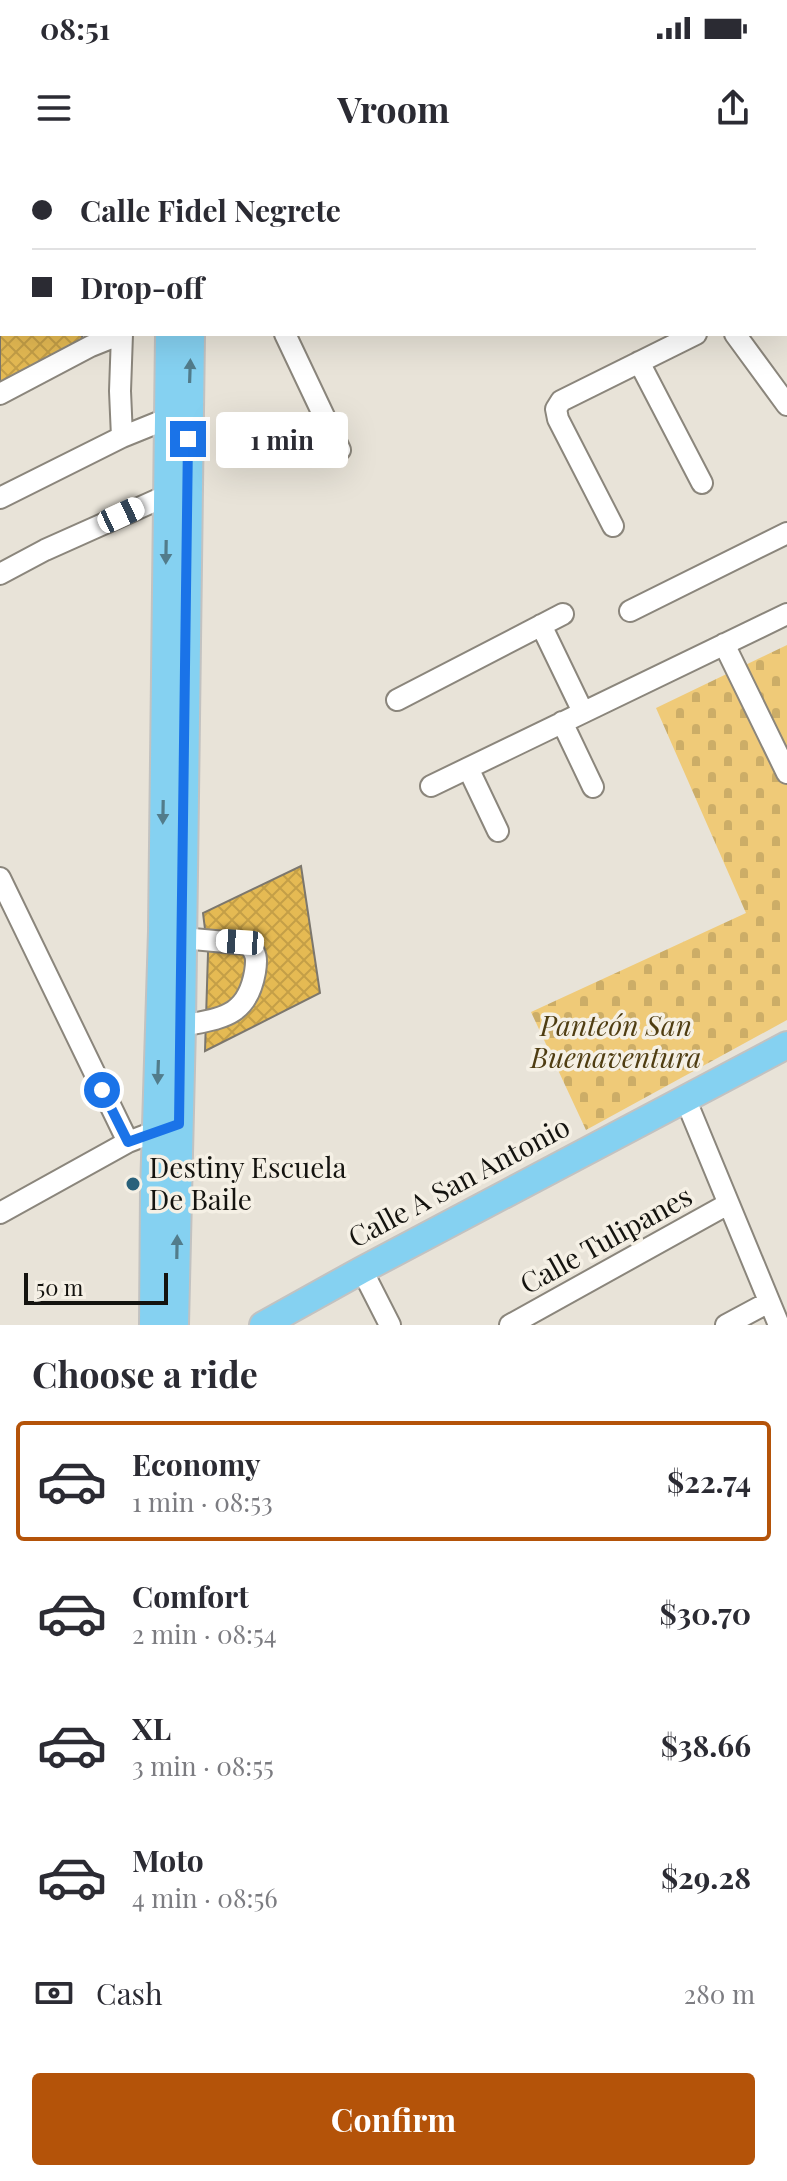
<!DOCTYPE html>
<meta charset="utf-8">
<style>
:root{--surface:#fff;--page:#f2f2f3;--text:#2b2b33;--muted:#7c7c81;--line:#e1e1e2;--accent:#b45309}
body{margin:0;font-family:"Playfair Display",serif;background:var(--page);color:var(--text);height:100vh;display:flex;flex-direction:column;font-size:30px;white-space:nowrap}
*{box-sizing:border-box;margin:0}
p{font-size:26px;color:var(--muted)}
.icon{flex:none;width:44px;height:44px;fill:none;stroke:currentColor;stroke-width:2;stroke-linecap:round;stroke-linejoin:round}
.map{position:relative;height:1165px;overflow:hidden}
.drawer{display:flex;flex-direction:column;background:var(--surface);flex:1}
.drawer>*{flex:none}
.top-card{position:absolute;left:0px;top:0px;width:788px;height:176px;box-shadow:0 8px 32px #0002;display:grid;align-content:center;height:176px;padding:0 32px;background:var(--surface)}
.scale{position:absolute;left:24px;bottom:20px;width:144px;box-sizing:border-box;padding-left:8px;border:4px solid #14130f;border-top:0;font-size:22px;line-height:28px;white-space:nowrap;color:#14130f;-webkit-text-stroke:6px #f5f0e5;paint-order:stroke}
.end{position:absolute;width:36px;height:36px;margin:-18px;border:10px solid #1a73e8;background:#fff;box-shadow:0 0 0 4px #fff}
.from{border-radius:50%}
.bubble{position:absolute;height:56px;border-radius:8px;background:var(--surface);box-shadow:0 8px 32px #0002;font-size:26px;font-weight:700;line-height:56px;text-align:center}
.car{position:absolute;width:24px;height:48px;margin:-24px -12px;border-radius:10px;box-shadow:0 0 6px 2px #0007;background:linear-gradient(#fff 24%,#345 0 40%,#fff 0 76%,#345 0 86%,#fff 0)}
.top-card b{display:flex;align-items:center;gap:28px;height:76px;font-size:30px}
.top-card b+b{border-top:2px solid var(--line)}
.top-card i{width:20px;height:20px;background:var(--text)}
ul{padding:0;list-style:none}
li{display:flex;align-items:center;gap:24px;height:120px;margin:0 16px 12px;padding:0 16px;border:4px solid transparent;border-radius:8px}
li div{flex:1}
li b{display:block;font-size:30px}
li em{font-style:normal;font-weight:700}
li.on{border-color:var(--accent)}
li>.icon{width:72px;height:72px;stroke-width:1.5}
h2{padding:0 32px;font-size:36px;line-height:96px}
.pay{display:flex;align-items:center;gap:20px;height:88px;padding:0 32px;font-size:30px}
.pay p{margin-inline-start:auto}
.button{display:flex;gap:16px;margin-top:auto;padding:16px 32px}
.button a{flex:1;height:92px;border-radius:8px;background:var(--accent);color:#fff;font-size:32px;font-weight:700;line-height:92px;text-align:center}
.status{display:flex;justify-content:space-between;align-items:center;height:56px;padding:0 40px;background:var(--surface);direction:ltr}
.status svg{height:22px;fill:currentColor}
header{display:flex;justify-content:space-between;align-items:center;height:104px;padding:0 32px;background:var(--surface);font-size:36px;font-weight:700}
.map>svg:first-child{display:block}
.cemetery{fill:url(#cemetery-stones)}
.building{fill:url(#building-cross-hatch);stroke:#7c776d;stroke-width:2}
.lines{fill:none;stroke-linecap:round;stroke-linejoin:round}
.minor-casing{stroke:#8b867c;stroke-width:24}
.major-casing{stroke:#c2c2c1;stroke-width:30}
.minor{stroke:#fff;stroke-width:20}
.major{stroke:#85d1f1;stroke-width:26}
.oneway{fill:#527c8b}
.route{stroke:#1a73e8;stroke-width:10}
.poi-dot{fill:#29617b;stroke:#f5f0e5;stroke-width:3}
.labels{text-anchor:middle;stroke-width:7;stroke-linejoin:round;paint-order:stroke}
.park-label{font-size:28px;font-style:italic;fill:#4f3d12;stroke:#f5f0e5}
.poi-label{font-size:28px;fill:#14130f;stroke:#f5f0e5;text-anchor:start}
.street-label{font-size:28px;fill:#14130f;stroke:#f5f0e5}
</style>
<div class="status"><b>08:51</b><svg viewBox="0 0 49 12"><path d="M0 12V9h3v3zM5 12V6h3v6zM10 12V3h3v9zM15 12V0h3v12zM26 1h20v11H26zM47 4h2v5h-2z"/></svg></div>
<header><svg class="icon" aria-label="menu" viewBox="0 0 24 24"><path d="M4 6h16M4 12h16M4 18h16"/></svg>Vroom<svg class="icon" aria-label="share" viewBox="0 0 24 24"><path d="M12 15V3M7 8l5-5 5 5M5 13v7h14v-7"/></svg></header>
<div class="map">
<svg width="787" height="1165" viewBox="0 0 787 1165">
<defs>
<pattern id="cemetery-stones" width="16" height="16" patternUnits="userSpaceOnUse" patternTransform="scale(2)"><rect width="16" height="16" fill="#efca78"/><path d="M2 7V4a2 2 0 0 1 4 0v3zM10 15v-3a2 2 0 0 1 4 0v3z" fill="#ccad67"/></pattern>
<pattern id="building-cross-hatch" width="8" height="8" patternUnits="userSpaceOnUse" patternTransform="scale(2)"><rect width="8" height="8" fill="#e5ba53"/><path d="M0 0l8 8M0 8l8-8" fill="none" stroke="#c49f47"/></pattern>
</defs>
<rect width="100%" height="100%" fill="#e8e3d8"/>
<path class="cemetery" d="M787,485v375l-201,110 -55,-118 215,-99 -90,-205z"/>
<path class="building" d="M0,50l2,124h79l5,11 -86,43z
M301,706l19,127 -115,58 3,-98 -5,-40z"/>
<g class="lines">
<defs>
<path id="minor" d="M608,0l1,2
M248,2l4,-2
M786,75l1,-1
M285,174l55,116
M735,174l52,71
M639,202l63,121
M0,234l91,-48 30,-12
M122,277l47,-19 9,-1
M0,338l122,-61 -2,-46 2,-57
M613,366l-55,-107 -2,-10 5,-8 135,-67
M0,414l45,-24 132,-59
M630,451l157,-78
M541,465l42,87
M724,484l63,129
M397,540l166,-86
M562,562l31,65
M468,608l30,63
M431,626l356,-172
M0,718l128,264
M182,866c38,-8 65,-8 73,-54 2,-12 2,-21 -8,-28l-65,-6
M685,938l94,227
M0,1053l128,-71 39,-15
M362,1110l28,55
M510,1165l218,-121
M726,1165l43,-23"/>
<path id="major" d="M172,2v-2
M192,2v-2
M153,1165l1,-134 8,-260 7,-597
M175,1165l7,-299 9,-692
M263,1165l99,-55 425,-225"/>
</defs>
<use href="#minor" class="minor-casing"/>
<use href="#major" class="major-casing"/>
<use href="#minor" class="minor"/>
<use href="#major" class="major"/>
</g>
<defs><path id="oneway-solid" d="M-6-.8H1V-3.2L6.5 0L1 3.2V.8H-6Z" transform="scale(2)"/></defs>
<g class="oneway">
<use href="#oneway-solid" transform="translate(190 211) rotate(-88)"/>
<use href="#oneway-solid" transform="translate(166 392) rotate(91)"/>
<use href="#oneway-solid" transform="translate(163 652) rotate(91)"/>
<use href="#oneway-solid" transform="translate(158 912) rotate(92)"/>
<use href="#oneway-solid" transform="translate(177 1087) rotate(-89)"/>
</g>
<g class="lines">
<path class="route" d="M102,930l26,52 51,-18 9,-685"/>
</g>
<circle class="poi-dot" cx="133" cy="1024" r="8"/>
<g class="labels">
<g class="park-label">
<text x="616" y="876">Panteón San<tspan x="616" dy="32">Buenaventura</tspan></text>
</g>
<g class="poi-label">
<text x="149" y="1018">Destiny Escuela<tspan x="149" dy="32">De Baile</tspan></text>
</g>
<g class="street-label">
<text transform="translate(459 1022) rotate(-28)" y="10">Calle A San Antonio</text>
<text transform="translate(606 1080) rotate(-29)" y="10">Calle Tulipanes</text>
</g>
</g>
</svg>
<div class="scale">50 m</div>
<i class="end from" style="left:102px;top:930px"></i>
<i class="end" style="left:188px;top:279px"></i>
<div class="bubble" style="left:216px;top:252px;width:132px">1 min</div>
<i class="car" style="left:121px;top:355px;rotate:65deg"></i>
<i class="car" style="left:240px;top:782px;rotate:274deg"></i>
<div class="top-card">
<b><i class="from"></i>Calle Fidel Negrete</b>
<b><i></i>Drop-off</b>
</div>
</div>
<section class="drawer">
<h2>Choose a ride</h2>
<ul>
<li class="on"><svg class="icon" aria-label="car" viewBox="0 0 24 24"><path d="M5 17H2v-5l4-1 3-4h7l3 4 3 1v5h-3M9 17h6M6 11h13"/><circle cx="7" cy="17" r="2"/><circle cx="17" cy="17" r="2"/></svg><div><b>Economy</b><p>1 min · 08:53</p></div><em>$22.74</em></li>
<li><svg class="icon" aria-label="car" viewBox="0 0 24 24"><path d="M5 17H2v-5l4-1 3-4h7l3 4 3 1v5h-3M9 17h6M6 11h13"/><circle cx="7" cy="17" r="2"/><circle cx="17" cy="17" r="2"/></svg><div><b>Comfort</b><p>2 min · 08:54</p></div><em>$30.70</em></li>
<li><svg class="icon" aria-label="car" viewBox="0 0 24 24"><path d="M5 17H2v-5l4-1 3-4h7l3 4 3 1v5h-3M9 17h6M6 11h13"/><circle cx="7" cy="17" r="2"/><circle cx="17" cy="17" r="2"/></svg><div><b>XL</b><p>3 min · 08:55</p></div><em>$38.66</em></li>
<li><svg class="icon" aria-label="car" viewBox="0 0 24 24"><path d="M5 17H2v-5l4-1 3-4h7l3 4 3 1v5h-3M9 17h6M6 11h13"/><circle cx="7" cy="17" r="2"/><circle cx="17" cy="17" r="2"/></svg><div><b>Moto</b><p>4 min · 08:56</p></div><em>$29.28</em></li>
</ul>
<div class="pay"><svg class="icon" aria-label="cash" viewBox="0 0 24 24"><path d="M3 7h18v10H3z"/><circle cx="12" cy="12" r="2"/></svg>Cash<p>280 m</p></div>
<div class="button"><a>Confirm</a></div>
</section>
